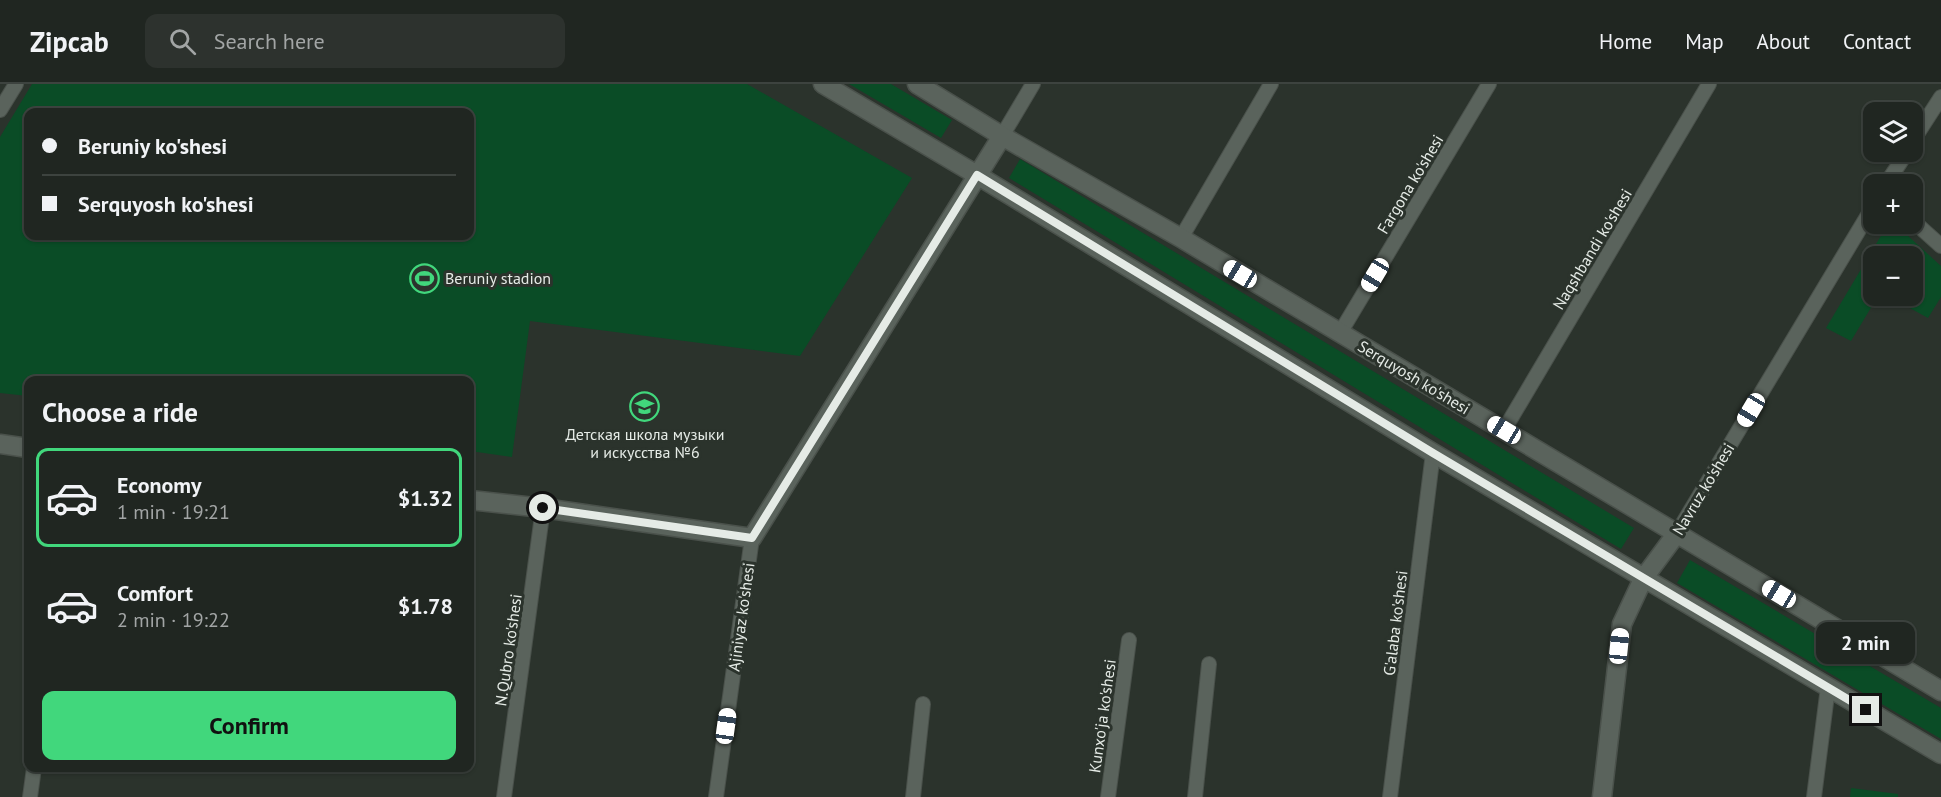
<!DOCTYPE html>
<meta charset="utf-8">
<style>
:root{--surface:#202621;--page:#2d322e;--text:#f1f3f6;--muted:#a2a5a5;--line:#3d433f;--accent:#41d77c}
body{margin:0;font-family:"PT Sans",sans-serif;background:var(--page);color:var(--text);height:100vh;display:flex;flex-direction:column;font-size:22px;white-space:nowrap}
*{box-sizing:border-box;margin:0}
p{font-size:20px;color:var(--muted)}
.icon{flex:none;width:33px;height:33px;fill:none;stroke:currentColor;stroke-width:2;stroke-linecap:round;stroke-linejoin:round}
.map{position:relative;flex:1;overflow:hidden}
.panel{position:absolute;left:24px;top:292px;width:450px;height:396px;display:flex;flex-direction:column;background:var(--surface);border-radius:12px;box-shadow:0 2px 4px #0004,0 0 0 2px var(--line)}
.panel>*{flex:none}
.guide{position:absolute;left:24px;top:24px;width:450px;height:132px;border-radius:12px;box-shadow:0 2px 4px #0004,0 0 0 2px var(--line);display:grid;align-content:center;height:132px;padding:0 18px;background:var(--surface)}
.controls{position:absolute;left:1863px;top:18px;display:grid;gap:12px}
.controls a{display:grid;place-items:center;width:60px;height:60px;border-radius:12px;background:var(--surface);box-shadow:0 2px 4px #0004,0 0 0 2px var(--line);font-size:30px}
.end{position:absolute;width:27px;height:27px;margin:-14px;border:8px solid #e5ebe6;background:#111;box-shadow:0 0 0 3px #111}
.from{border-radius:50%}
.bubble{position:absolute;height:42px;border-radius:12px;background:var(--surface);box-shadow:0 2px 4px #0004,0 0 0 2px var(--line);font-size:20px;font-weight:700;line-height:42px;text-align:center}
.car{position:absolute;width:18px;height:36px;margin:-18px -9px;border-radius:8px;box-shadow:0 0 4px 2px #0007;background:linear-gradient(#fff 24%,#345 0 40%,#fff 0 76%,#345 0 86%,#fff 0)}
.guide b{display:flex;align-items:center;gap:21px;height:57px;font-size:22px}
.guide b+b{border-top:2px solid var(--line)}
.guide i{width:15px;height:15px;background:var(--text)}
ul{padding:0;list-style:none}
li{display:flex;align-items:center;gap:18px;height:99px;margin:0 12px 9px;padding:0 6px;border:3px solid transparent;border-radius:12px}
li div{flex:1}
li b{display:block;font-size:22px}
li em{font-style:normal;font-weight:700}
li.current{border-color:var(--accent)}
li>.icon{width:54px;height:54px;stroke-width:1.5}
h2{padding:0 18px;font-size:27px;line-height:72px}
.action{display:flex;gap:12px;margin-top:auto;padding:12px 18px}
.action a{flex:1;height:69px;border-radius:12px;background:var(--accent);color:#111;font-size:24px;font-weight:700;line-height:69px;text-align:center}
header{display:flex;align-items:center;gap:36px;box-sizing:border-box;height:84px;padding:0 30px;background:var(--surface);border-bottom:2px solid var(--line)}
header strong{font-size:28px}
nav{display:flex;gap:33px;margin-inline-start:auto;font-size:21px}
.search{width:420px;height:54px;background:var(--page);display:flex;align-items:center;gap:15px;box-sizing:border-box;padding:0 21px;border-radius:12px;color:var(--muted);font-size:22px}
.map>svg:first-child{display:block}
.green{fill:#0a4c26;fill-rule:evenodd}
.lines{fill:none;stroke-linecap:round;stroke-linejoin:round}
.street-casing{stroke:#4a514b;stroke-width:16}
.secondary-casing{stroke:#4a514b;stroke-width:21}
.street{stroke:#5a635c;stroke-width:14}
.secondary{stroke:#5a635c;stroke-width:18}
.route{stroke:#e5ebe6;stroke-width:8}
.labels{text-anchor:middle;stroke-width:6;stroke-linejoin:round;paint-order:stroke}
.street-label{font-size:16px;fill:#e5ebe6;stroke:#2b332c}
.poi-label{font-size:16px;fill:#e5ebe6;stroke:#2b332c;text-anchor:start}
</style>
<header>
<strong>Zipcab</strong>
<div class="search"><svg class="icon" aria-label="search" viewBox="0 0 24 24"><circle cx="10" cy="10" r="6"/><path d="M15 15l6 6"/></svg>Search here</div>
<nav><a>Home</a><a>Map</a><a>About</a><a>Contact</a></nav>
</header>
<div class="map">
<svg width="1941" height="713" viewBox="0 0 1941 713">
<rect width="100%" height="100%" fill="#2b332c"/>
<path class="green" d="M32,0h715l165,94 -112,178 -270,-35 -18,136 -42,-6v-70h-442v15l-28,-3v-256zM28,28h442v124h-442z
M849,0h42l61,36 -11,18z
M1020,75l614,369 -13,21 -612,-371z
M1888,140h7l46,42v31l-13,21 -40,-22h24v-40h-38v40h4l-27,45 -25,-13z
M1690,476l251,148v31l-264,-156z
M1851,704l47,6v3h-48z"/>
<g class="lines">
<defs>
<path id="street" d="M0,26l16,-26
M1002,52l31,-52
M1912,58l29,-45
M1886,100l21,-32
M1912,136l29,26
M1181,154l90,-154
M1340,249l149,-249
M1504,346l205,-346
M1677,449l197,-328
M30,713l4,-29
M504,713l39,-289
M716,713l36,-259
M913,713l10,-93
M1108,713l21,-157
M1195,713l14,-133
M1390,713l43,-344
M1814,713l14,-110"/>
<path id="secondary" d="M823,0l154,91 456,278 508,301
M917,0l85,52 179,102 760,453
M0,360l28,4
M470,416l73,8 209,30 250,-402
M1602,713l20,-173 21,-45 34,-46"/>
</defs>
<use href="#street" class="street-casing"/>
<use href="#secondary" class="secondary-casing"/>
<use href="#street" class="street"/>
<use href="#secondary" class="secondary"/>
</g>
<g class="lines">
<path class="route" d="M543,424l209,30 225,-363 456,278 433,257"/>
</g>
<defs>
<symbol id="stadium-ring" viewBox="-11 -11 22 22"><circle r="9.5" fill="#2b332c" stroke="#41d77c" stroke-width="1.5"/><path d="M0-5a6.5 5 0 1 0 0 10a6.5 5 0 1 0 0-10ZM-3.5-1.8h7v3.6h-7Z" fill="#41d77c"/></symbol>
<symbol id="school-ring" viewBox="-11 -11 22 22"><circle r="9.5" fill="#2b332c" stroke="#41d77c" stroke-width="1.5"/><path d="M0-5L7-2L0 1L-7-2ZM-4 1L0 2.5L4 1V4Q0 6-4 4Z" fill="#41d77c"/></symbol>
</defs>
<g fill-rule="evenodd">
<use href="#stadium-ring" x="408" y="178" width="33" height="33"/>
<use href="#school-ring" x="628" y="306" width="33" height="33"/>
</g>
<g class="labels">
<g class="street-label">
<text transform="translate(1410 100) rotate(-59)" y="6">Fargona ko'shesi</text>
<text transform="translate(1592 165) rotate(-59)" y="6">Naqshbandi ko'shesi</text>
<text transform="translate(1414 293) rotate(31)" y="6">Serquyosh ko'shesi</text>
<text transform="translate(1703 405) rotate(-59)" y="6">Navruz ko'shesi</text>
<text transform="translate(741 533) rotate(-82)" y="6">Ajiniyaz ko'shesi</text>
<text transform="translate(1395 539) rotate(-83)" y="6">G'alaba ko'shesi</text>
<text transform="translate(508 566) rotate(-82)" y="6">N.Qubro ko'shesi</text>
<text transform="translate(1102 632) rotate(-82)" y="6">Kunxo'ja ko'shesi</text>
</g>
<g class="poi-label">
<text x="445" y="200">Beruniy stadion</text>
<text x="645" y="356" text-anchor="middle">Детская школа музыки<tspan x="645" dy="18">и искусства №6</tspan></text>
</g>
</g>
</svg>
<div class="controls">
<a><svg class="icon" aria-label="layers" viewBox="0 0 24 24"><path d="M12 4l9 5-9 5-9-5zM3 14l9 5 9-5"/></svg></a>
<a>+</a>
<a>−</a>
</div>
<i class="end from" style="left:543px;top:424px"></i>
<i class="end" style="left:1866px;top:626px"></i>
<div class="bubble" style="left:1816px;top:538px;width:99px">2 min</div>
<i class="car" style="left:1240px;top:190px;rotate:301deg"></i>
<i class="car" style="left:1375px;top:191px;rotate:211deg"></i>
<i class="car" style="left:1751px;top:326px;rotate:211deg"></i>
<i class="car" style="left:1504px;top:346px;rotate:301deg"></i>
<i class="car" style="left:1779px;top:510px;rotate:301deg"></i>
<i class="car" style="left:1619px;top:562px;rotate:6deg"></i>
<i class="car" style="left:726px;top:642px;rotate:8deg"></i>
<div class="guide">
<b><i class="from"></i>Beruniy ko'shesi</b>
<b><i></i>Serquyosh ko'shesi</b>
</div>
<section class="panel">
<h2>Choose a ride</h2>
<ul>
<li class="current"><svg class="icon" aria-label="car" viewBox="0 0 24 24"><path d="M5 17H2v-5l4-1 3-4h7l3 4 3 1v5h-3M9 17h6M6 11h13"/><circle cx="7" cy="17" r="2"/><circle cx="17" cy="17" r="2"/></svg><div><b>Economy</b><p>1 min · 19:21</p></div><em>$1.32</em></li>
<li><svg class="icon" aria-label="car" viewBox="0 0 24 24"><path d="M5 17H2v-5l4-1 3-4h7l3 4 3 1v5h-3M9 17h6M6 11h13"/><circle cx="7" cy="17" r="2"/><circle cx="17" cy="17" r="2"/></svg><div><b>Comfort</b><p>2 min · 19:22</p></div><em>$1.78</em></li>
</ul>
<div class="action"><a>Confirm</a></div>
</section>
</div>
